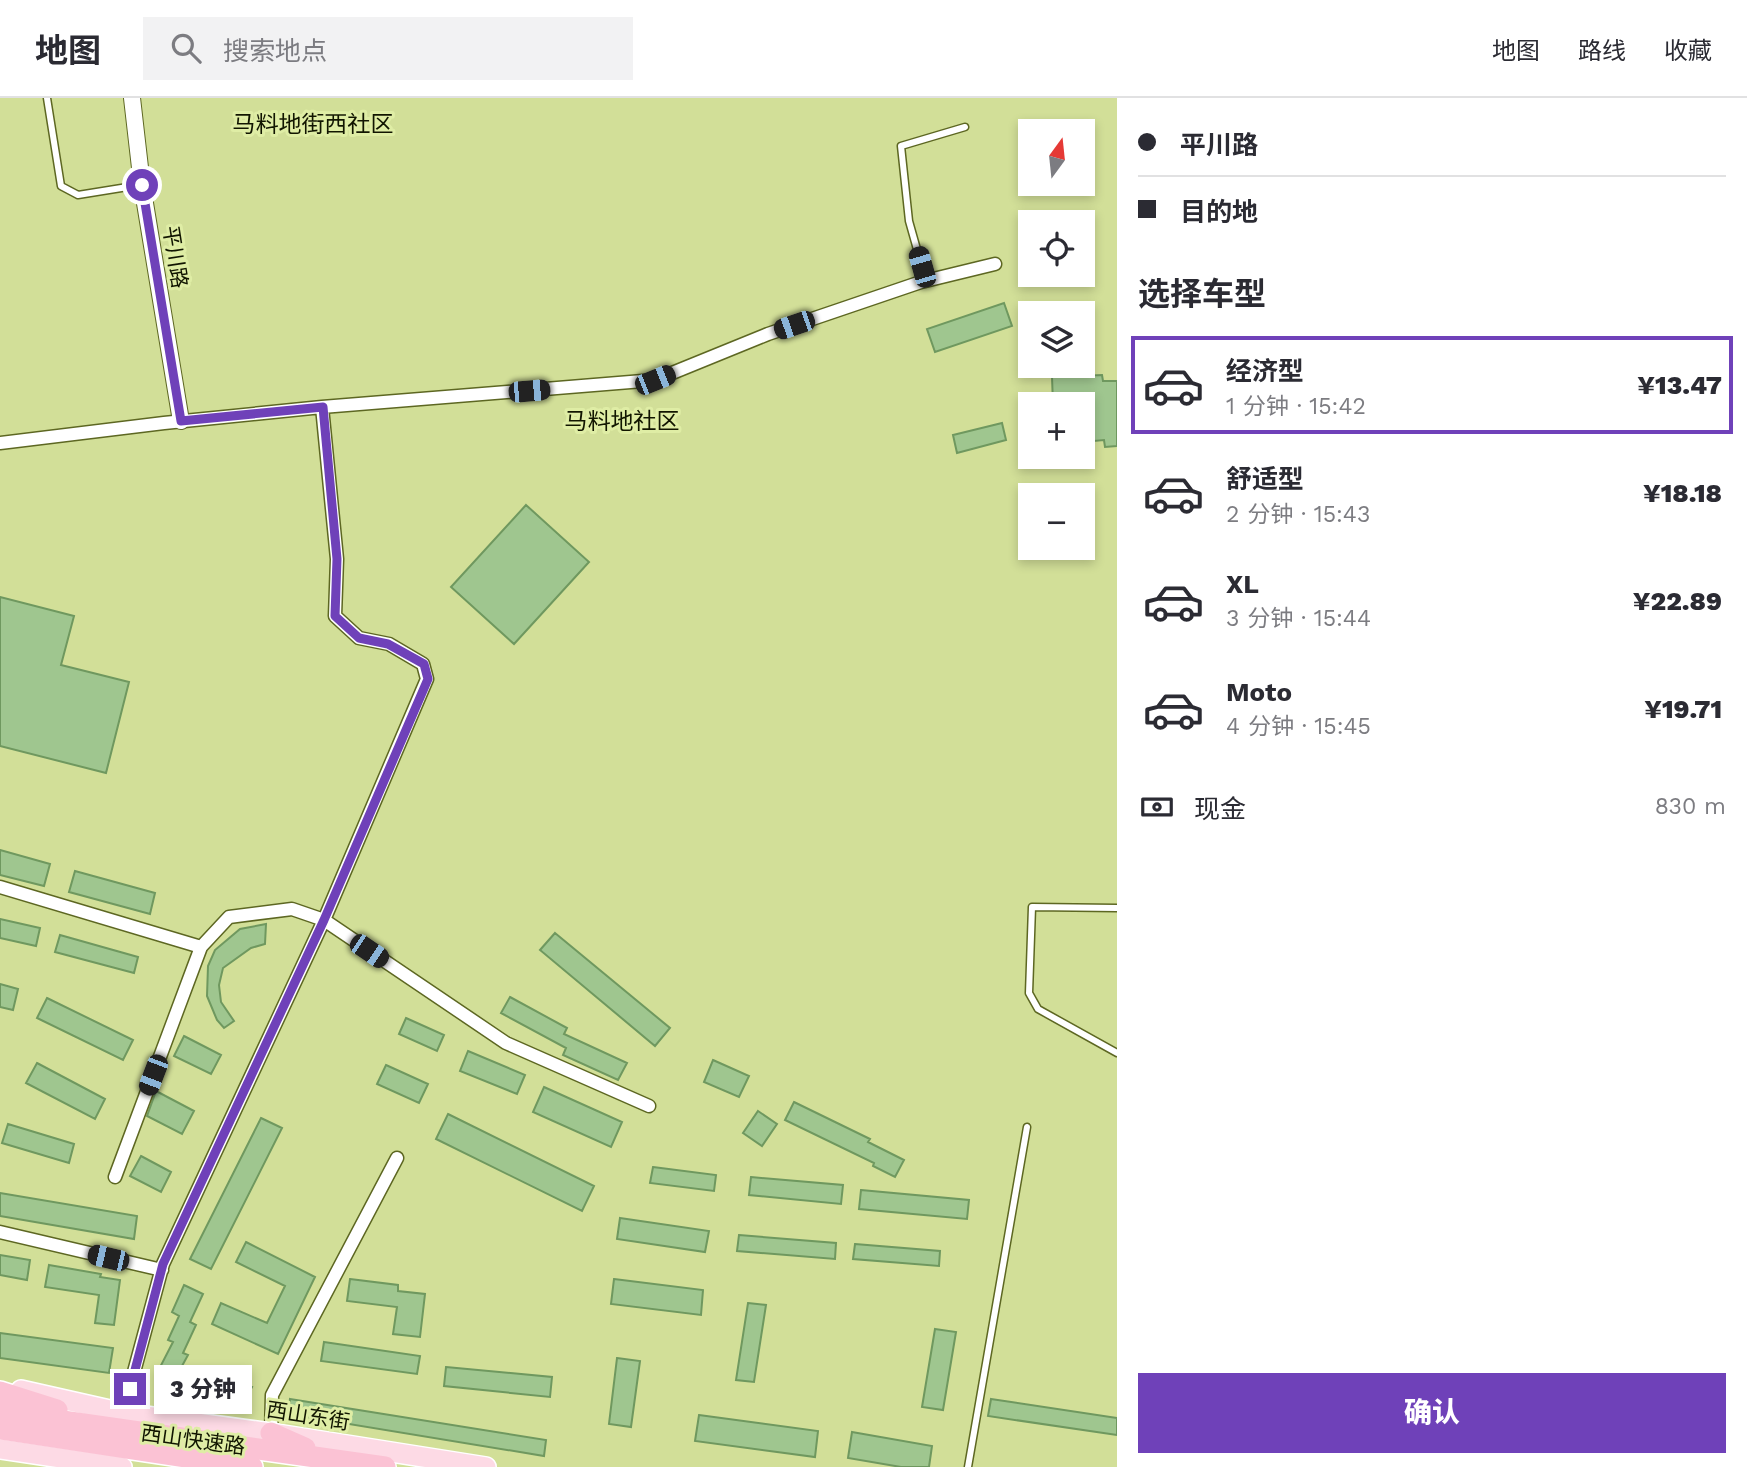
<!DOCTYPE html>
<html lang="zh">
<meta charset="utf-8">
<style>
:root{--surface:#fff;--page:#f2f2f3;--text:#2b2b33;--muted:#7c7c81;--line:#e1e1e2;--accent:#6f41b9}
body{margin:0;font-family:"Work Sans","Noto Sans SC",sans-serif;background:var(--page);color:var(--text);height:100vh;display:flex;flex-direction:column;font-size:26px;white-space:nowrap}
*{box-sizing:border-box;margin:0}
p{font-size:23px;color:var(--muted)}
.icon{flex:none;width:38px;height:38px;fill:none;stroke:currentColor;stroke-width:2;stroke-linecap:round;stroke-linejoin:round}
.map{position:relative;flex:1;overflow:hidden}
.drawer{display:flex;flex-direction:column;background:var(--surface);width:630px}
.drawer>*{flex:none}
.guide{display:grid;align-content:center;height:154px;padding:0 21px;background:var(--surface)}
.needle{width:46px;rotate:15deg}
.buttons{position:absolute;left:1018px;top:21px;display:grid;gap:14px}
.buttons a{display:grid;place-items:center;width:77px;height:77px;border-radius:0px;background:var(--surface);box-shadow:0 4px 10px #0003;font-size:35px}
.end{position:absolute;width:32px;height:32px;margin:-16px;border:9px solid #6f41b9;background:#fff;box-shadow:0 0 0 4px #fff}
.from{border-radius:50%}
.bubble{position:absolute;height:49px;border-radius:0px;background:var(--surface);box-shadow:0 4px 10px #0003;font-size:23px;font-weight:800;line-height:49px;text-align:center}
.car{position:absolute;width:21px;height:42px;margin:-21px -10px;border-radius:9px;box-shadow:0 0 5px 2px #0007;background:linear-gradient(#222 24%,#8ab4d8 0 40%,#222 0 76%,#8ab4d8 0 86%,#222 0)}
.guide b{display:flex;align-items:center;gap:24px;height:66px;font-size:26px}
.guide b+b{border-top:2px solid var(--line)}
.guide i{width:18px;height:18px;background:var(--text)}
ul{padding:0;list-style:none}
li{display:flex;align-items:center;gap:21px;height:98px;margin:0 14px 10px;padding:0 7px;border:4px solid transparent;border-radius:0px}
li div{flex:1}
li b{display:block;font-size:26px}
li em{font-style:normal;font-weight:800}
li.active{border-color:var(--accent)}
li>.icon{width:63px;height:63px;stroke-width:1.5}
h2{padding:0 21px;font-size:32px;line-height:84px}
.pay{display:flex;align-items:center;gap:18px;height:77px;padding:0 21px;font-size:26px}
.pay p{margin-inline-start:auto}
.button{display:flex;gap:14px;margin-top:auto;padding:14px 21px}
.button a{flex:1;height:80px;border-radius:0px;background:var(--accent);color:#fff;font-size:28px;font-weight:800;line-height:80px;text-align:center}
header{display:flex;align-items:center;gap:42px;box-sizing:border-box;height:98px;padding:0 35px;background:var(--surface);border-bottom:2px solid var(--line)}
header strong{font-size:33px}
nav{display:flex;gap:38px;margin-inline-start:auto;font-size:24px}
.search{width:490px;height:63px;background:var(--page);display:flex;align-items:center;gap:18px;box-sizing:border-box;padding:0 24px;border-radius:0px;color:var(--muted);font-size:26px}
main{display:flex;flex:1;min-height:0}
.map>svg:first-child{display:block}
.building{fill:#9fc68f;stroke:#6f985f;stroke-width:2}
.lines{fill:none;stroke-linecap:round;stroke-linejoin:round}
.lane-casing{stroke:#5d6722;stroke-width:9}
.street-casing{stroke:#5d6722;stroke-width:15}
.secondary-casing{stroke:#5d6722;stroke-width:18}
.primary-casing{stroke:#fff;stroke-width:22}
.highway-casing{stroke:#fff;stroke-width:24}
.lane{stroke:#fff;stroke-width:6}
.street{stroke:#fff;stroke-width:12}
.secondary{stroke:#fff;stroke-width:16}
.primary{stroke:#fddae5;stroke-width:19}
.highway{stroke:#fbc2d4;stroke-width:21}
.route{stroke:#6f41b9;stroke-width:9}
.labels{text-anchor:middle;stroke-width:6;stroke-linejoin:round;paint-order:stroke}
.street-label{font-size:21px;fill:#111500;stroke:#dfeda5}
.neighbourhood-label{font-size:23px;fill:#111500;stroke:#dfeda5}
</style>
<header>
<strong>地图</strong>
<div class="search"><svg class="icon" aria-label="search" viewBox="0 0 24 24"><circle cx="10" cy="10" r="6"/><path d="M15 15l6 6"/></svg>搜索地点</div>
<nav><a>地图</a><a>路线</a><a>收藏</a></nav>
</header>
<main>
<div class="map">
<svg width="1117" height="1369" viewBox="0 0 1117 1369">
<rect width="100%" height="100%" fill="#d2df98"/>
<path class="building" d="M1004,205l8,23 -77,26 -8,-23z
M1102,277l1,6h14v65l-12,1 -1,-7 -21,2v-38h-30l-1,-27z
M1002,325l4,17 -49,13 -4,-18z
M526,407l63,57 -75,82 -63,-57z
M0,499l74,19 -13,49 68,17 -23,91 -106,-27z
M0,752l50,14 -6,22 -44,-11z
M75,773l80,22 -5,21 -81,-22z
M0,821l40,9 -4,18 -36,-8z
M266,826l-1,20 -14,4 -28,20 -4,17 2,17 13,19 -10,7 -7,-8 -10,-24 1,-30 7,-16 25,-21z
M555,835l115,95 -15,18 -115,-96z
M60,837l78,22 -4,16 -79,-21z
M0,886l18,5 -5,21 -13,-3z
M510,899l57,31 -3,6 63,29 -9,17 -55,-25 3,-7 -65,-35z
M47,900l86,42 -10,20 -86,-42z
M406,920l38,17 -7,16 -38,-17z
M184,938l37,19 -10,19 -37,-18z
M468,953l57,24 -8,19 -57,-23z
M713,962l36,16 -10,21 -35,-15z
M37,965l68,36 -10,20 -69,-36z
M386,967l42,19 -9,19 -42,-19z
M544,989l78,35 -11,25 -78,-35z
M156,993l38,20 -12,23 -35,-18z
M794,1004l76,37 -2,3 36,18 -9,17 -22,-11 1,-3 -89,-43z
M758,1013l19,13 -15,22 -19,-13z
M448,1016l146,72 -12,25 -146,-72z
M261,1020l21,10 -71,141 -21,-10z
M8,1026l66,20 -5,19 -67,-20z
M141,1058l30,16 -10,20 -31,-16z
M653,1069l63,8 -2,16 -64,-8z
M751,1079l92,8 -2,19 -92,-9z
M861,1092l108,10 -2,19 -108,-10z
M0,1095l137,23 -3,23 -134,-23z
M620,1120l89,13 -4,21 -88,-13z
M739,1137l97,8 -1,16 -98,-8z
M246,1144l69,35 -37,77 -66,-30 9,-21 46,20 18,-37 -49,-24z
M855,1146l85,7 -1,15 -86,-7z
M0,1157l30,5 -3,20 -27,-5z
M49,1167l52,9 -1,3 20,3 -6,45 -19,-2 4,-28 -54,-8z
M350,1181l48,6v6l27,3 -5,43 -27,-3 4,-27 -50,-6z
M614,1181l89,11 -2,25 -90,-11z
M184,1187l19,9 -13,28 6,3 -13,28 5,2 -6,11 36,15 -8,19 -54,-25 17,-33 -5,-2 11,-24 -7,-4z
M748,1205l18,2 -12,77 -18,-2z
M935,1231l21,3 -13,78 -21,-3z
M0,1235l113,15 -4,25 -109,-15z
M324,1244l96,14 -3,18 -96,-13z
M617,1260l23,3 -9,66 -22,-3z
M446,1269l106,10 -2,20 -106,-11z
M225,1277l27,12 -7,13 -26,-12z
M290,1301l256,41 -2,16 -256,-42z
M991,1301l126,19v17l-129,-19z
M699,1317l119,16 -3,26 -120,-16z
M852,1334l80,14 -3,21h-28l-53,-9z"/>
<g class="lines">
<defs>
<path id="lane" d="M47,0l14,88 17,9 62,-10
M921,184l1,-15 -13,-46 -8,-75 64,-19
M1117,810l-85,-1 -3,86 9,16 79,44
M968,1369l59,-340"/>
<path id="street" d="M0,345l164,-20 158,-16 333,-27 113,-46 153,-52 74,-18
M0,789l201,60
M115,1079l86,-230 28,-30 63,-8 32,11 182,123 143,63
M0,1134l162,38
M123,1315l40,-149 161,-344 103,-241 -4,-15 -34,-20 -30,-6 -24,-22 2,-57 -15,-152
M271,1335l1,-38 125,-237"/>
<path id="secondary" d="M132,0l10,87 39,236"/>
<path id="primary" d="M21,1292l102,23 148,20 215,34
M0,1351l122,18"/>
<path id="highway" d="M0,1294l57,18
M0,1314l385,55
M0,1331l252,38
M271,1335l34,15"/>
</defs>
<use href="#lane" class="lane-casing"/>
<use href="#street" class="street-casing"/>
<use href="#secondary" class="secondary-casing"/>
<use href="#primary" class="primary-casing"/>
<use href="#highway" class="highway-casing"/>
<use href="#lane" class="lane"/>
<use href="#street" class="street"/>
<use href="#secondary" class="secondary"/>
<use href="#primary" class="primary"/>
<use href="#highway" class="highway"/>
</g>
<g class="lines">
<path class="route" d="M130,1291l33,-125 161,-344 104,-241 -4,-15 -36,-20 -29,-6 -24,-22 2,-57 -14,-152 -142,14 -39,-236"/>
</g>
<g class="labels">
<g class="street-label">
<text transform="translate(175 159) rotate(81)" y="7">平川路</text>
<text transform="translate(308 1318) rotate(9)" y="7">西山东街</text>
<text transform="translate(193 1342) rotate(8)" y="7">西山快速路</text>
</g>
<g class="neighbourhood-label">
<text x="313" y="34">马料地街西社区</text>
<text x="622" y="331">马料地社区</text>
</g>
</g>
</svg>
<div class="buttons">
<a><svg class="needle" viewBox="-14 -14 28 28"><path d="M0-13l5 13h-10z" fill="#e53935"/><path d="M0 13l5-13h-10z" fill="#7c7c81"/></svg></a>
<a><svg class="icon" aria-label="locate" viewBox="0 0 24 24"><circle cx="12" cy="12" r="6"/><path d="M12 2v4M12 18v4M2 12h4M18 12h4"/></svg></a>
<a><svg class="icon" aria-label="layers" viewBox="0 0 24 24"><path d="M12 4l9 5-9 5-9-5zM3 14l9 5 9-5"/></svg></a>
<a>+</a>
<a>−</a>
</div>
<i class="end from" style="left:142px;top:87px"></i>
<i class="end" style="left:130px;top:1291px"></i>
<div class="bubble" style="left:154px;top:1267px;width:98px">3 分钟</div>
<i class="car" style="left:922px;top:169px;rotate:344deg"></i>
<i class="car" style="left:794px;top:227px;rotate:251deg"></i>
<i class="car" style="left:655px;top:282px;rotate:68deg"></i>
<i class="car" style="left:529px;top:293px;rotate:85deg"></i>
<i class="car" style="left:369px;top:853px;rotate:124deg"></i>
<i class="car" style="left:153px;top:977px;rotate:201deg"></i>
<i class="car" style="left:108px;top:1160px;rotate:283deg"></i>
</div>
<section class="drawer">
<div class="guide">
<b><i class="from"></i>平川路</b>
<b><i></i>目的地</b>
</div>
<h2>选择车型</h2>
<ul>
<li class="active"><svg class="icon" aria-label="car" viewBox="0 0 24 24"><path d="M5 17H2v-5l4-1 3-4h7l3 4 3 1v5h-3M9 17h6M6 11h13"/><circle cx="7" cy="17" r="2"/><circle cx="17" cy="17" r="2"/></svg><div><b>经济型</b><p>1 分钟 · 15:42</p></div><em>¥13.47</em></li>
<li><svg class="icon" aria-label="car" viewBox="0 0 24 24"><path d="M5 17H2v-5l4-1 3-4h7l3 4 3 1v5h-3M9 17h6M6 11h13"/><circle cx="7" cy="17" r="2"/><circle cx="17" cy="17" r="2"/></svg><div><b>舒适型</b><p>2 分钟 · 15:43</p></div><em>¥18.18</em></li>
<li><svg class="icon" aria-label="car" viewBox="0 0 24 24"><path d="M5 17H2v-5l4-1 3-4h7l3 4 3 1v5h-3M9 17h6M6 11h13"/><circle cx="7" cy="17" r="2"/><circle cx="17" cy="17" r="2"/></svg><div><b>XL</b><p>3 分钟 · 15:44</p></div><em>¥22.89</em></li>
<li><svg class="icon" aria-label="car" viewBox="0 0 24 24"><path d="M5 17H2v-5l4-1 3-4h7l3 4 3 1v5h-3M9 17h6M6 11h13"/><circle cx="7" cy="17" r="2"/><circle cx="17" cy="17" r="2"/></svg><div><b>Moto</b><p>4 分钟 · 15:45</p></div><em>¥19.71</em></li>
</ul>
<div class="pay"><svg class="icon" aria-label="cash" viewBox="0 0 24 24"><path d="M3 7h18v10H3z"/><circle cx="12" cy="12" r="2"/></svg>现金<p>830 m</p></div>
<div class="button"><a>确认</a></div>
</section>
</main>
